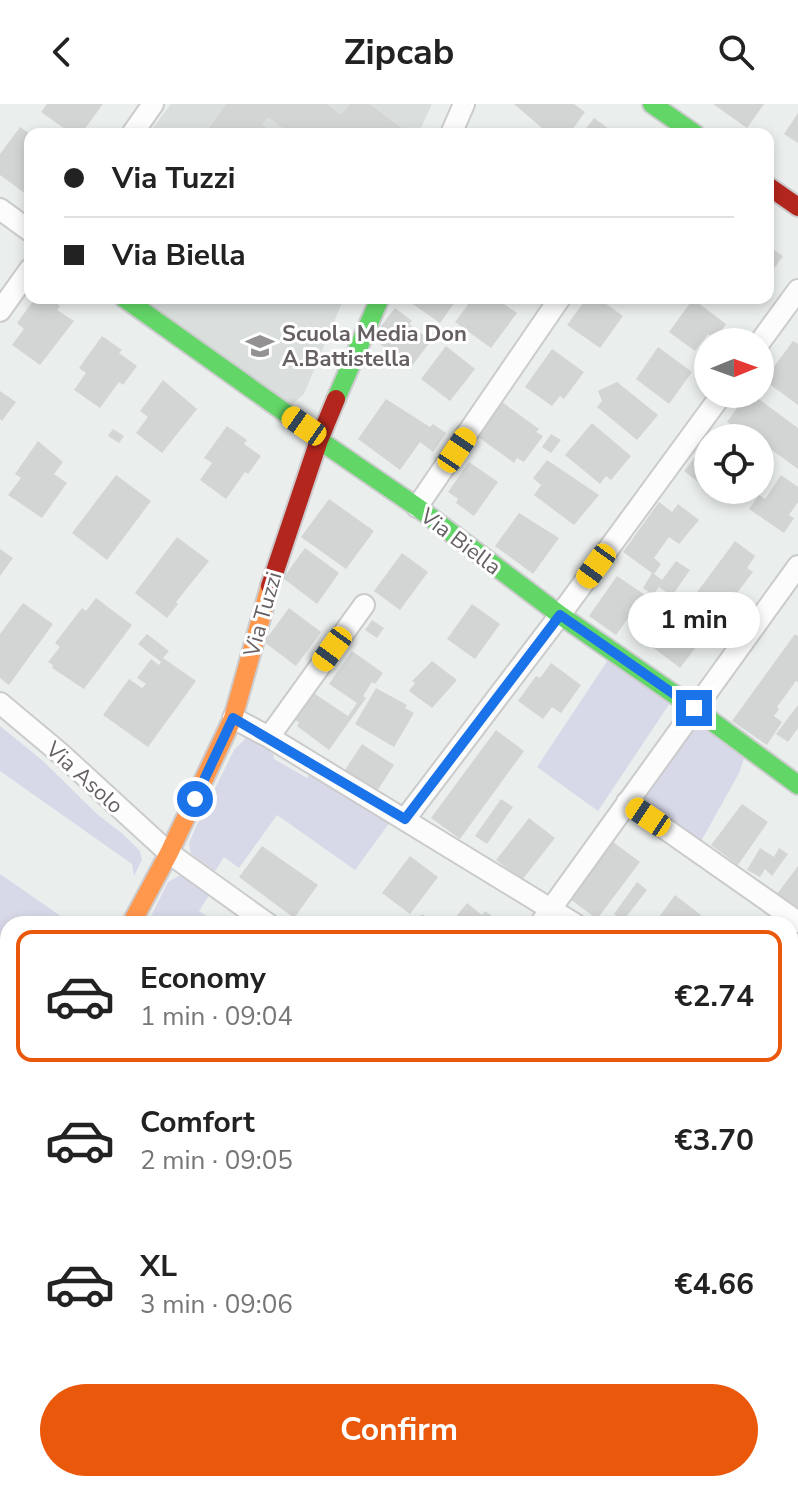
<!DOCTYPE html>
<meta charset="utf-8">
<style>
:root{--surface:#fff;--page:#f6f6f6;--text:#222;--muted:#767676;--line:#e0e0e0;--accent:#ea580c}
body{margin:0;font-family:"Nunito Sans",sans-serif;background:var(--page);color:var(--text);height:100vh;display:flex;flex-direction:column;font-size:30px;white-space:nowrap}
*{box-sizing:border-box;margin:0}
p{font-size:26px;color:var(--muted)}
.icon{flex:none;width:44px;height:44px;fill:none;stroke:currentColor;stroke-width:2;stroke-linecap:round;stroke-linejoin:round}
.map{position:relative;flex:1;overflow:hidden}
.details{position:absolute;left:0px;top:812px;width:798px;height:576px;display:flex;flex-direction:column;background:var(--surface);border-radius:24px 24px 0 0;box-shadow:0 4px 12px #0003}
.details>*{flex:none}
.hud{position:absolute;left:24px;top:24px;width:750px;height:176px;border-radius:16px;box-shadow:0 4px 12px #0003;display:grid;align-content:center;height:176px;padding:0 40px;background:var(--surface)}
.needle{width:52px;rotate:89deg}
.buttons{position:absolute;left:694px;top:224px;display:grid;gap:16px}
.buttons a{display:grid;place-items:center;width:80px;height:80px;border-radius:50%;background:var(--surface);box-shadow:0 4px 12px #0003;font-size:40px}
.end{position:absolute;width:36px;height:36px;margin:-18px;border:10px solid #1a73e8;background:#fff;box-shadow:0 0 0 4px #fff}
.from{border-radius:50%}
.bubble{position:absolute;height:56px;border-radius:28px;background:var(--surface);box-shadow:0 4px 12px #0003;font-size:26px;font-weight:700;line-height:56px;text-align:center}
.car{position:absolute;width:24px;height:48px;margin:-24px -12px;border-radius:10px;box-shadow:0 0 6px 2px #0007;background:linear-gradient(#f5c518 24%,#345 0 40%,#f5c518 0 76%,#345 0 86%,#f5c518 0)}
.hud b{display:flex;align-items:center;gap:28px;height:76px;font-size:30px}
.hud b+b{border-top:2px solid var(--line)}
.hud i{width:20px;height:20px;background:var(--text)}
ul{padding:14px 0 0;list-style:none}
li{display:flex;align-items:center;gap:24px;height:132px;margin:0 16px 12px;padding:0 24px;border:4px solid transparent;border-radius:16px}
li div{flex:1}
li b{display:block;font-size:30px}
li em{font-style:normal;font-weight:700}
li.active{border-color:var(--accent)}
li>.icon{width:72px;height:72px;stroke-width:1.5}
.cta{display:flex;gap:16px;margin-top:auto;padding:16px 40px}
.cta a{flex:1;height:92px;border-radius:48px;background:var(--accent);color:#fff;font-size:32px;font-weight:700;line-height:92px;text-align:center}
header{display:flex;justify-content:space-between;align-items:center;height:104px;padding:0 40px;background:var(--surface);font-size:36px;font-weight:700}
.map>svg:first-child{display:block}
.education{fill:#dadfde}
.green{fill:#d7d9e8}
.building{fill:#d2d5d4}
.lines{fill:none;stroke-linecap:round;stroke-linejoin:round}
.street-casing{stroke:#cbcbcc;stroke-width:24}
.fast-casing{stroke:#cccbcd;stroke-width:22}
.slow-casing{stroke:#cccbcd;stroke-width:22}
.jam-casing{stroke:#cccbcd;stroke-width:22}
.street{stroke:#fcfcfc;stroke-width:20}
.fast{stroke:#63d668;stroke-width:18}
.slow{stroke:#ff974d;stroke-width:18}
.jam{stroke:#b3261e;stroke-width:18}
.route{stroke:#1a73e8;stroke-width:10}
.labels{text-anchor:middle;stroke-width:6;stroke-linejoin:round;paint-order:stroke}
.poi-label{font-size:22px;font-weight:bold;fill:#665f63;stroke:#fff;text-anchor:start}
.street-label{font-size:22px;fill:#665f63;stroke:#fff}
</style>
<header><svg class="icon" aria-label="back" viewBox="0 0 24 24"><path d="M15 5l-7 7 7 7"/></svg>Zipcab<svg class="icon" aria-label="search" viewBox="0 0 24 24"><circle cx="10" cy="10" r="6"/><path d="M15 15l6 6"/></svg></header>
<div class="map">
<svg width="798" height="1388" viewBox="0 0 798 1388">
<rect width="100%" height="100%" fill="#eaeeed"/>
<path class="education" d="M171,0h261l-14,30h-270z
M131,194h213l-40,96 -13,11z"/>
<path class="green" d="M610,553l64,40 -76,114 -61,-44z
M687,600l60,46 -8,23 -40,72 -75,-55z
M0,622l43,35 55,54 25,19 17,17 2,9 -8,16 -2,-12 -132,-93z
M248,632l24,11 2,12 33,19 5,-7 78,51 -35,48 -78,-55 -38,53 -15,-11 -9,14 -24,-17 -2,-11 6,-14 39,-79z
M0,770l72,50h-64v150l-8,13z
M181,771l29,19 -11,17 19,13h-71l21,-42z
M0,1012l8,6v110l-8,-7z
M8,1220v49l-8,-4v-33z"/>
<path class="building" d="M47,0h56l-22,30h-9l-31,-22z
M226,0h101l14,11 9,-11h19l37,27 -2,3h-107l-6,-5 -3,3 -20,-15 -6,8 12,9h-69z
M514,0h60l11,8 -16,22h-20z
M713,0h51l-17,24z
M798,9v30l-14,-9z
M594,14l22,16h-34z
M20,23l10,7v63l-30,-22v-21z
M768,142l15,10 -15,21z
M35,194h14l11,8 -3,4 17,11 -34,44 -28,-20 12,-16 -7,-6z
M404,194h54l-18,25z
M473,194h22l22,15 -26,35 -36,-26z
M587,194h11l25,18 -23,32 -33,-23z
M693,195l33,25 -11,15 -7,-5 -13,17 -26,-19z
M395,204l17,13 -3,3 22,17 -20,26 -39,-29z
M102,232l20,14 -3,3 18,13 -14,19 -4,-3 -19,26 -26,-18 12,-17 -7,-5z
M793,237l5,3v61l-34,-25z
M446,242l29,23 -25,32 -29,-22z
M658,243l34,25 -23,32 -33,-25z
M552,245l32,23 -20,27 -4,-3 -8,10 -27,-19z
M163,276l34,29 -35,44 -26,-20 12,-16 -8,-6z
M617,278l41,33 -21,25 -40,-33 5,-6 -4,-10z
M0,287l16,11 -14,19 -2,-2z
M747,290h5l46,34v41l-33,-24 -2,3 -3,-2v-8h-10l-23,-16z
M386,295l44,28 3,-3 13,9 -13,19 -13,-10 -20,28 -42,-31z
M502,298l37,27 -3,3 7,4 -19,26 -7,-4 -3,5 -37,-27z
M592,319l39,33 -20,24 -5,-4 -6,8 -35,-29z
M227,322l20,14 -3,4 17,12 -13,18 -3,-2 -19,27 -26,-19 12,-17 -8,-5z
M113,325l11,7 -5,7 -11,-7z
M551,330l10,6 -10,13 -9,-6z
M708,336v50h7l-3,3 -28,-22z
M38,337l25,21 -9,12 13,9 -25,35 -34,-23 13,-17 -6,-4z
M547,356l52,35 -25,30 -40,-30 7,-10 -8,-7z
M469,358l29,20 -24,34 -18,-13 2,-4 -10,-7z
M116,371l35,26 -44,59 -35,-27z
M781,371l17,12v15l-9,13 5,3 -10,15 -35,-24 10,-14 6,4z
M329,395l45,32 -28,38 -45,-32z
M659,398l13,10 6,-8 21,16 -20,24 -10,-7 -15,21 7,6 -7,10 8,6 14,-19 14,9 -18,26 -13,-9 -6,8 -10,-7 9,-15 -29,-21z
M519,409l40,25 -26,36 -38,-28z
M177,433l32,24 -33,41 2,2 -11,14 -32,-25z
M735,437l20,15 -8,12 6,4 -73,96 -29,-22 11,-15 4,3z
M305,444l34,25 -22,31 -34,-26z
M0,445l13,9 -13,18z
M402,449l26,19 -28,38 -26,-19z
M617,472l28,19 -29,40 -27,-19z
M96,494l36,27 -48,64 -32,-21 1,-3 -5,-3 12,-15 -5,-4 27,-35 4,3z
M23,499l30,21 -44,61 -9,-7v-44z
M472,500l28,20 -25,35 -28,-20z
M289,504l32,24 -25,34 -32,-24z
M372,516l12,8 -7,10 -12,-8z
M147,530l22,17 -6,7 33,23 -48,66 -45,-32 26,-36 13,9 4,-4 -9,-6 14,-19 8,6 2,-3 -23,-18z
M795,530l3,2v46l-2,-1 -19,26 2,2 -5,7 8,6 -15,23 -35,-24z
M352,547l31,22 -8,11 -3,-2 -9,14 3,2 -37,52 -32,-24 2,-4 -9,-4 19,-28 39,26 9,-13 -28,-19z
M432,557l25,19 -25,28 -23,-17 6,-8 -3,-2z
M551,559l30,22 -20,28 -9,-6 -9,12 -25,-18 18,-25 4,2z
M376,584l31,17 -2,3 9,5 -20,34 -39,-23z
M798,601v23l-10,14 -12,-8z
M496,626l28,21 -64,88 -29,-21z
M362,640l32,21 -17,26 -32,-21z
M501,695l12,8 -26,37 -12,-8z
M742,700l26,18 -30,43 -27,-20z
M529,714l26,20 -33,42 -26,-20z
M613,738l27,20 -43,57 -27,-20z
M262,742l56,39 -24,33 -55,-41z
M760,744l14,9 5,-9 9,6 -16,22 -7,-7 -5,8 -13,-7z
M410,752l28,21 -28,37 -28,-21z
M798,762v43l-21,-15z
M637,778l10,8 -24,31 -9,-7z
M675,791l26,20 -6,9h-41z
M467,799l15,12 3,-4 11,8 -4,5h-42z
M422,810l14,10h-21z
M798,997v41l-8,11v-41z
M792,1089l6,4v55l-8,-5z
M790,1284l8,6 -2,43 -6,-4z
M0,1292l8,5v28l-8,-5z
M798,1361v27h-20l6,-8h6v-8z
M135,1380h37l14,8h-55z
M220,1380h90l-4,8h-72z
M315,1380h24l-6,8h-5z
M543,1380h47l-5,8h-46z
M719,1380h21l-4,8z"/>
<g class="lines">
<defs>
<path id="street" d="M132,30l21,-30
M451,30l13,-30
M0,105l30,22
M0,207l30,-42
M760,238l38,-52
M417,403l143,-209
M0,599l61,51 108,99 99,71
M233,614l36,19 306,187
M269,633l95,-132
M627,698l171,120
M405,715l155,-204 162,-221
M540,820l258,-358
M790,878l8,-11
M790,936l8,5
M0,1204l8,-12
M790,1209l5,3 3,-5
M0,1333l8,4
M79,1380l14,8
M689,1380l15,8
M117,1388l5,-8"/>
<path id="fast" d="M652,0l43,30
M124,194l180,128 15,14 98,67 143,108 134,93 104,77
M336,295l44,-101"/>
<path id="slow" d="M131,820l38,-71 64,-135 37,-132"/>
<path id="jam" d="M768,82l30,21
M270,482l49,-146 17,-41"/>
</defs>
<use href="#street" class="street-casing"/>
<use href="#fast" class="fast-casing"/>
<use href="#slow" class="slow-casing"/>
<use href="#jam" class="jam-casing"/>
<use href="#street" class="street"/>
<use href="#fast" class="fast"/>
<use href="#slow" class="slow"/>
<use href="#jam" class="jam"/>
</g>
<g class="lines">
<path class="route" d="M195,695l38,-81 172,101 155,-204 134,93"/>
</g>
<defs>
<symbol id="school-bare" viewBox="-9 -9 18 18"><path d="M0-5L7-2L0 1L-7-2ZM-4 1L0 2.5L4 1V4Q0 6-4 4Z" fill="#949193" stroke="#fff" stroke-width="2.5" paint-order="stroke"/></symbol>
</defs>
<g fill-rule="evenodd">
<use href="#school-bare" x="240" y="222" width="40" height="40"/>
</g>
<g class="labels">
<g class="poi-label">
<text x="282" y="237">Scuola Media Don<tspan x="282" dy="25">A.Battistella</tspan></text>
</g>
<g class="street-label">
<text transform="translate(461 437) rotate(37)" y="8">Via Biella</text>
<text transform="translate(262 510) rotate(-74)" y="8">Via Tuzzi</text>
<text transform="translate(85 673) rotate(42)" y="8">Via Asolo</text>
</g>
</g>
</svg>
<div class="buttons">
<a><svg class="needle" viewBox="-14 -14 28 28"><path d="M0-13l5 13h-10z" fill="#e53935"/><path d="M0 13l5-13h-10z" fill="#767676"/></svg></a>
<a><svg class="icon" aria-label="locate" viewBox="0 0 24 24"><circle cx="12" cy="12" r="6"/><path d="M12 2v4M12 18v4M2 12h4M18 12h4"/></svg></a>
</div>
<i class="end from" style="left:195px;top:695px"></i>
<i class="end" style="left:694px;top:604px"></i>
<div class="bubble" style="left:628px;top:488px;width:132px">1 min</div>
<i class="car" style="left:304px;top:322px;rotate:305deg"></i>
<i class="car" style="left:457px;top:346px;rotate:34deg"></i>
<i class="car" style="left:596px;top:462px;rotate:216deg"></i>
<i class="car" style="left:332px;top:545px;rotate:216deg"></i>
<i class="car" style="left:648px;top:713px;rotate:304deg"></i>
<div class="hud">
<b><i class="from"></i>Via Tuzzi</b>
<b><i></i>Via Biella</b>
</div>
<section class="details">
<ul>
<li class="active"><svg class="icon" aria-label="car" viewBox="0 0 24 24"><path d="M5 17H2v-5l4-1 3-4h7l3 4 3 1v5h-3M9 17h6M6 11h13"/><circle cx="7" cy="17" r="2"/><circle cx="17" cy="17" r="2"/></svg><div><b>Economy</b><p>1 min · 09:04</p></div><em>€2.74</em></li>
<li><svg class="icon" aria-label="car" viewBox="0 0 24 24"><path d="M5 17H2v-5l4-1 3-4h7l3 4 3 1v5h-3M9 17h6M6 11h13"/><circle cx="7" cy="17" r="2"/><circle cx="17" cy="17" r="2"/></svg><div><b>Comfort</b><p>2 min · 09:05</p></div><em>€3.70</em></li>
<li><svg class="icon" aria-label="car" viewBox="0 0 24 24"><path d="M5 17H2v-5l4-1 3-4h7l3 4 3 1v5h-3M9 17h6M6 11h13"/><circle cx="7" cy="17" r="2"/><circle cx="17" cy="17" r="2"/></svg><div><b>XL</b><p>3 min · 09:06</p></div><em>€4.66</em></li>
</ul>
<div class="cta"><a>Confirm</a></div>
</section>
</div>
